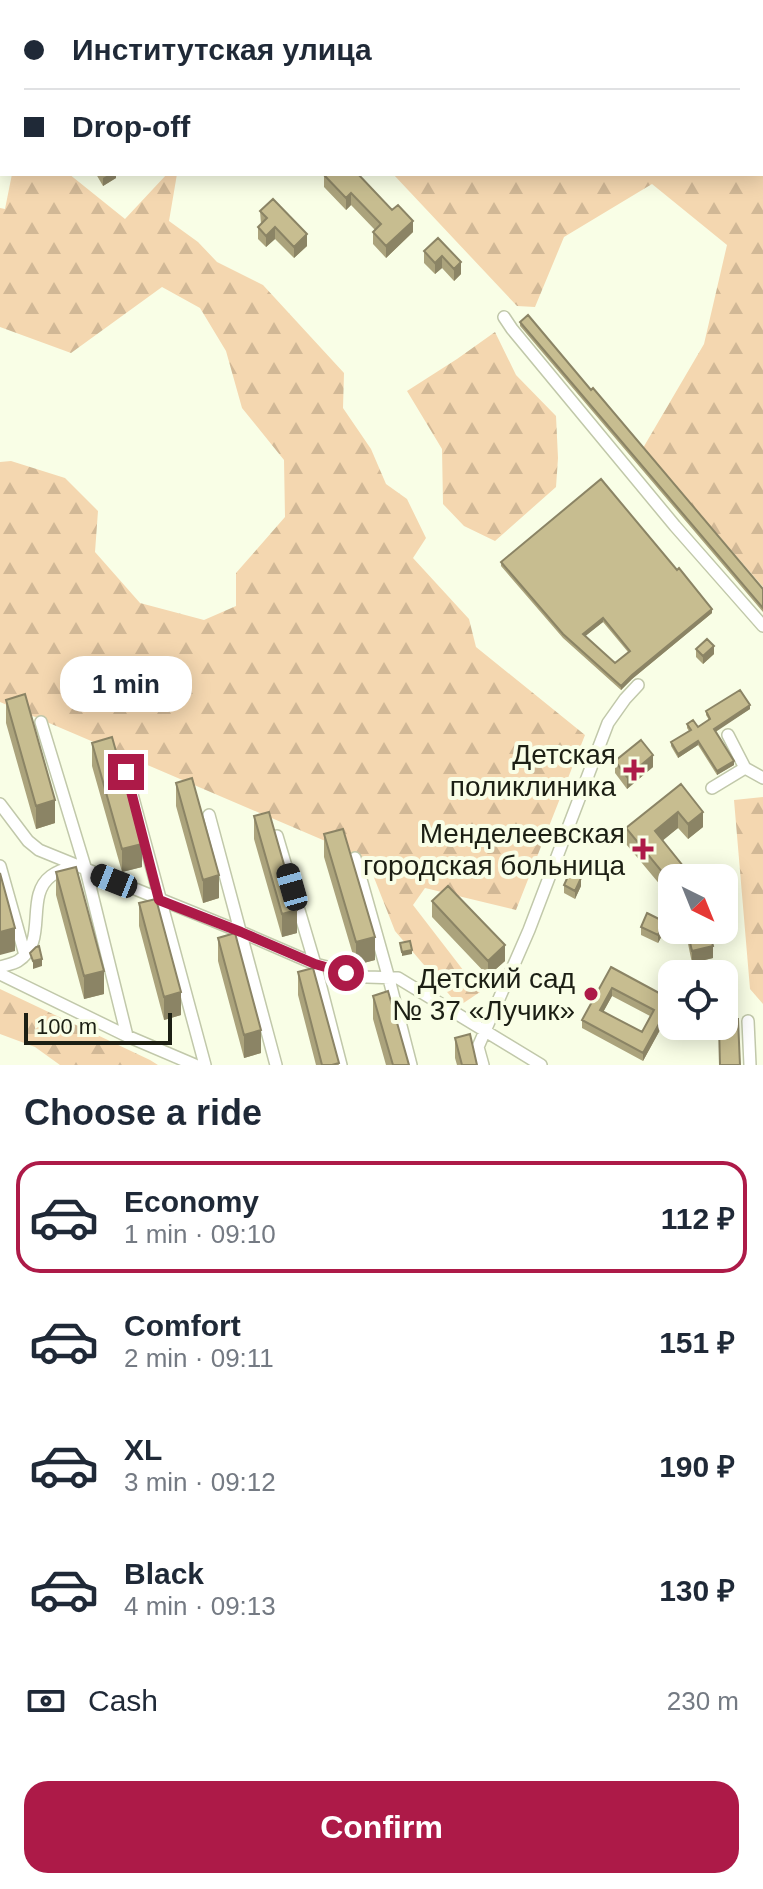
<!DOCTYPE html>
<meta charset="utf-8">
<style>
:root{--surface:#fff;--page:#f6f6f7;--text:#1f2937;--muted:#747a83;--line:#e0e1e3;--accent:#ad1a48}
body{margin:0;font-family:Arial,sans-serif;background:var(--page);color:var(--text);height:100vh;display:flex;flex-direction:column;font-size:30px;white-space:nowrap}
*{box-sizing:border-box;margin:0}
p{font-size:26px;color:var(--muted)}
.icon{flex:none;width:44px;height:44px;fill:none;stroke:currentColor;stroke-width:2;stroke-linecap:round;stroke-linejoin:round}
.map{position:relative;height:1065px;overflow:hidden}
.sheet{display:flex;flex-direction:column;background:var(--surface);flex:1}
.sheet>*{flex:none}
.hud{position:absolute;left:0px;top:0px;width:764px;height:176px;box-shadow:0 4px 20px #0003;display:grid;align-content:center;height:176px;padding:0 24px;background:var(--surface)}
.needle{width:52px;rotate:137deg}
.fabs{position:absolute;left:658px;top:864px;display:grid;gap:16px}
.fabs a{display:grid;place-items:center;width:80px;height:80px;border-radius:16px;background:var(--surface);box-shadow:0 4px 20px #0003;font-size:40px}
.scale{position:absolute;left:24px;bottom:20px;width:148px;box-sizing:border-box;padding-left:8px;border:4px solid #1c1f14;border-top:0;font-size:22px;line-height:28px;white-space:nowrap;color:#1c1f14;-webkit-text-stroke:6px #f9fee6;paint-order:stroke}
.end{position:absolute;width:36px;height:36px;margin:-18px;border:10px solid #ad1a48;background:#fff;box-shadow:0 0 0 4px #fff}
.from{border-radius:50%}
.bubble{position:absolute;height:56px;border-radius:24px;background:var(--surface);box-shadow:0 4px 20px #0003;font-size:26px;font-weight:700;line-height:56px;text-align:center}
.car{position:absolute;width:24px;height:48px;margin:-24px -12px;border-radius:10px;box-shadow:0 0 6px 2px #0007;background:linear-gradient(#222 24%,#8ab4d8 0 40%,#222 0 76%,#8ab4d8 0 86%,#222 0)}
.hud b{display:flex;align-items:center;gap:28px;height:76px;font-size:30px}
.hud b+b{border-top:2px solid var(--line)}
.hud i{width:20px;height:20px;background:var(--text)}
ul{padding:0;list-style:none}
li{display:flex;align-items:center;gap:24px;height:112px;margin:0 16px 12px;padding:0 8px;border:4px solid transparent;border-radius:24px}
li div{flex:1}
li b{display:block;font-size:30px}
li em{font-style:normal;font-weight:700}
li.selected{border-color:var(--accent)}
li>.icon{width:72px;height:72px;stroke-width:1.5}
h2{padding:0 24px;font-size:36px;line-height:96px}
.pay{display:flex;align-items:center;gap:20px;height:88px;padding:0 24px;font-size:30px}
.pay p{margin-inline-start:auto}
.cta{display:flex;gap:16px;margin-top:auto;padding:16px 24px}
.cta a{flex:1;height:92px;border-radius:24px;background:var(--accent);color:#fff;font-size:32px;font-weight:700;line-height:92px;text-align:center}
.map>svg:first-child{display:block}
.forest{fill:url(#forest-firs)}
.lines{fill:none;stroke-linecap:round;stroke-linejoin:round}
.minor-casing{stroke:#c1c8aa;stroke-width:14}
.minor{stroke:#fff;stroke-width:11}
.wall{fill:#aba37c;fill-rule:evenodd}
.shaded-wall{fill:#8b8465}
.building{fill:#c7bd90;stroke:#8b8465;stroke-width:2;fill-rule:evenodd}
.route{stroke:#ad1a48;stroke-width:10}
.poi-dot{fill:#ad1a48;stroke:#f9fee6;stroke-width:3}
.labels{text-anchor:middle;stroke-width:8;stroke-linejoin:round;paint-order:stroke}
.poi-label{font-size:28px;fill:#1c1f14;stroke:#f9fee6;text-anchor:end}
</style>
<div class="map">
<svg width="763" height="1065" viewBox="0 0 763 1065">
<defs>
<pattern id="forest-firs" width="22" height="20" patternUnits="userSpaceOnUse" patternTransform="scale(2)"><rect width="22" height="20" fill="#f4d7b0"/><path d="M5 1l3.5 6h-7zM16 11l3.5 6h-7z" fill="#d1b896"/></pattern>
</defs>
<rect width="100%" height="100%" fill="#f9fee6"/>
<path class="forest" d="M580,0h183v587l-120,-139 61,-104 23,-99 -75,-61 -88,53 -29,70 -18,-1 -124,-132h369v-172h-187z
M12,174h57l56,45 42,-45h10l-8,47 29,21 19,20 46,23 81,88 -1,35 28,41 15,35 21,15 19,39 -13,20 56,61 7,28 109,88 -69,175 -91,-22 -12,17 67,87 -21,14 -64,-75 -22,-56 -22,-23 -351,-150v-240l11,-1 54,17 33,33 -3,41 45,51 64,17 32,-14v-33l49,-56 -1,-57 -42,-52 -16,-57 -26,-43 -38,-21 -91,66 -71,-26v-119l5,1z
M495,332l21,43 40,41 2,42 -2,29 -61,54 -31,-15 -21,-22 -1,-55 -35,-58 50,-32z
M763,797v207l-13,-15 -16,-189z
M0,989l150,71 8,5h-98l-25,-18 -35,-13z"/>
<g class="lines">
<defs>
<path id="minor" d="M214,0l1,2
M504,317l8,12 163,197 88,100
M41,722l45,148 41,166
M728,735l17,33
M126,772l79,293
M712,788l33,-20 18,10
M0,804l28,37 11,9 202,82 74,32 52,13 31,1 143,87
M209,815l67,250
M277,836l38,128 26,101
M355,858l34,121 22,86
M0,866l25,89
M0,967c6,-2 13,-3 18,-6 31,-19 6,-65 33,-85 7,-5 16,-8 23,-10
M0,974l127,62 68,29
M748,1021l2,44
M483,1065l-5,-18 51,-117 79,-207 17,-24 13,-14"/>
</defs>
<use href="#minor" class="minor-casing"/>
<use href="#minor" class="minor"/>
</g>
<path class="wall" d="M0,134h2v24h-2z
M96,174h20v4l-13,8z
M324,175l89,57 -27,26 -13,-14v-12l2,-2 -24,-25 -5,5 -22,-23z
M260,211l47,35 -13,12 -19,-19 -9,8 -8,-8v-12l3,-3z
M424,251l37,11v12l-7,7 -12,-13 -7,6 -11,-11z
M520,322l71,68 172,199v23l-243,-286z
M501,562l211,51 -80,66 -11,11 -58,-52 -62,-72zM603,622l25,30 -13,11 -30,-27z
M696,649l18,5 -11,10 -7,-7z
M6,700l49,123 -19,6 -30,-106z
M750,709l-35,22 19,34 -17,10 -19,-30 -20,13 -7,-12v-4l18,-11 -2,-3v-4l11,3 11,-7 -3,-5v-4z
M92,743l50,124 -20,5 -30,-106z
M615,761l38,6 -26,22 -12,-16z
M176,783l43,115 -16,5 -27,-97z
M681,784l22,43 -15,12 -10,-11 -16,12 29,38h-19v21l-46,-55v-16z
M254,816l43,117 -15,4 -28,-98z
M324,834l51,126 -19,5 -32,-108z
M56,872l48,122 -20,5 -28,-104z
M564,885l17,1 -6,13 -11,-6z
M432,901l73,60 -17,15 -56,-59z
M139,903l42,112 -17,5 -25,-94z
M641,927l24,3 -7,13 -17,-8z
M687,930l26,28 -21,5 -5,-24z
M218,938l43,115 -17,5 -26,-97z
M611,967l61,41 -29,53 -61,-33v-8zM612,996l38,20 -8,16 -39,-20z
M298,972l41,93h-23l-18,-70z
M373,996l36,69h-23l-13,-46z
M455,1038l22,27h-20l-2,-7z"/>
<path class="shaded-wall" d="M425,0h27v2h-27z
M2,70v16l-2,10v-16z
M110,174h6v4l-13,8v-8z
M351,193v12l-5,5v-12z
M413,221v11l-27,26v-12z
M275,227v12l-9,8v-11z
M307,234v12l-13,12v-11z
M442,256v12l-7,6v-11z
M461,262v12l-7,7v-12z
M712,609v4l-80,66 -11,11v-4l11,-11z
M603,618v4l-20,16v-4z
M714,646v8l-11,10v-8z
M750,705v4l-36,24v-4z
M698,741v4l-20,13v-4z
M653,755v12l-26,22v-12z
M734,761v4l-17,10v-4z
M55,800v23l-19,6v-23z
M678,812v16l-23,19v-16z
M703,812v15l-15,12v-15z
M142,844v23l-20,5v-23z
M219,875v23l-16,5v-23z
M581,878v8l-6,13v-8z
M297,910v23l-15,4v-23z
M665,922v8l-7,13v-8z
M15,928v23l-15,4v-23z
M375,937v23l-19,5v-23z
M505,945v16l-17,15v-15z
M713,946v12l-21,5v-12z
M412,950v4l-10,2v-4z
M42,959v7l-9,3v-8z
M104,971v23l-20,5v-23z
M612,988v8l-12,22v-8z
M181,992v23l-17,5v-23z
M672,1000v8l-29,53v-8z
M261,1030v23l-17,5v-23z"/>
<path class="building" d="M368,0h38l-1,2h-34z
M0,62h2l-2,18z
M325,174h33l34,36 6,-5 15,16 -27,25 -13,-14 8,-8 -30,-31 -5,5 -22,-23z
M273,199l34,35 -13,13 -19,-20 -9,9 -8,-9 9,-9 -7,-7z
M438,238l23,24 -7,7 -12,-13 -7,7 -11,-12z
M528,315l63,75 2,-2 170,201v19l-243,-286z
M601,479l76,91 2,-2 33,41 -80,66 -11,11 -58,-52 -62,-72zM603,618l27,33 -15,12 -32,-29z
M707,639l7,7 -11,10 -7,-7z
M740,690l10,15 -36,24 20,32 -17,10 -19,-30 -20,13 -7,-12 20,-12 -4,-6 6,-4 5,7 12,-8 -4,-8z
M25,694l30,106 -19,6 -30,-106z
M112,737l30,107 -20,5 -30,-106z
M641,740l12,15 -26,22 -12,-16z
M192,778l27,97 -16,5 -27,-97z
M681,784l22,28 -15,12 -10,-12 -23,19 36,45 -2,2h-17v6l-46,-56z
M269,812l28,98 -15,4 -28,-98z
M343,829l32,108 -19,5 -32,-108z
M76,867l28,104 -20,5 -28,-104z
M570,872l11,6 -6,13 -11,-6z
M0,873l15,55 -15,4z
M448,886l57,59 -17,16 -56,-60z
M156,899l25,93 -17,5 -25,-94z
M647,913l18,9 -7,13 -17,-8z
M687,930h22l4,16 -21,5z
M235,933l26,97 -17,5 -26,-97z
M410,941l2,9 -10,2 -2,-9z
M39,946l3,13 -9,2 -3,-8 6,-6z
M611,967l61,33 -29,53 -61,-33zM612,988l42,22 -12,22 -42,-22z
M313,968l26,95 -7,2h-10l-24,-93z
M388,991l21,74h-16l-20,-69z
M724,1019h14l2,46h-20l-1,-39h5z
M470,1034l7,31h-15l-7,-27z"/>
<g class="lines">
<path class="route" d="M126,772l33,128 82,32 74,32 31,9"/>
</g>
<g class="poi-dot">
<path d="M630 758h8v8h8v8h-8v8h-8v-8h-8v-8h8z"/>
<path d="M639 837h8v8h8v8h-8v8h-8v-8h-8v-8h8z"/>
<circle cx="591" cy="994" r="8"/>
</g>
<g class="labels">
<g class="poi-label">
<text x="616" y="764">Детская<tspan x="616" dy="32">поликлиника</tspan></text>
<text x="625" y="843">Менделеевская<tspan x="625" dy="32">городская больница</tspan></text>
<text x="575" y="988">Детский сад<tspan x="575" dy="32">№ 37 «Лучик»</tspan></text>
</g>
</g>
</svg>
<div class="fabs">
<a><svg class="needle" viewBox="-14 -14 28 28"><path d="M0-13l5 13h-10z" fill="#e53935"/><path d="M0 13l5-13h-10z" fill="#747a83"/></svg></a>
<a><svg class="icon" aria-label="locate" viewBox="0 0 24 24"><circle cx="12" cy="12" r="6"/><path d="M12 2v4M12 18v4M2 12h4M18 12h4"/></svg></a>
</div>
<div class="scale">100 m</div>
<i class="end from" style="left:346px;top:973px"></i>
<i class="end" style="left:126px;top:772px"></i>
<div class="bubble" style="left:60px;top:656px;width:132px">1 min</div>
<i class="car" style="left:114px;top:881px;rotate:292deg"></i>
<i class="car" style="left:292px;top:887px;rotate:344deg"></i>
<div class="hud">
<b><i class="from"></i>Институтская улица</b>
<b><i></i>Drop-off</b>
</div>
</div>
<section class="sheet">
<h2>Choose a ride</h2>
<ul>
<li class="selected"><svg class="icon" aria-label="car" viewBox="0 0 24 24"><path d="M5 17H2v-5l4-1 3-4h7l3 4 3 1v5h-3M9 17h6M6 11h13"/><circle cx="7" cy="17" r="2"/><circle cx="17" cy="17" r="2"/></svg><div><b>Economy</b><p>1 min · 09:10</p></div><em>112 ₽</em></li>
<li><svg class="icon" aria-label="car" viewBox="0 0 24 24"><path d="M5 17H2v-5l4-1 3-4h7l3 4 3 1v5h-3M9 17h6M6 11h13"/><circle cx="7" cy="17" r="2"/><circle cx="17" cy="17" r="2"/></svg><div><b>Comfort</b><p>2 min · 09:11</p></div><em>151 ₽</em></li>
<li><svg class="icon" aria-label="car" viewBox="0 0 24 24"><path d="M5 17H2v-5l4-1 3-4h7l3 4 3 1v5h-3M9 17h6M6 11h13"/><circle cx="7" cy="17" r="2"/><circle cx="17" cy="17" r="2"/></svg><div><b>XL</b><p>3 min · 09:12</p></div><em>190 ₽</em></li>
<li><svg class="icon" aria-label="car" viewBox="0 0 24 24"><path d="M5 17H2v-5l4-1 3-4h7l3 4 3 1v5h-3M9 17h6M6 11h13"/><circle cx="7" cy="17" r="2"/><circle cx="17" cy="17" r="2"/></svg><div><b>Black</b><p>4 min · 09:13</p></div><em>130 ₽</em></li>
</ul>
<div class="pay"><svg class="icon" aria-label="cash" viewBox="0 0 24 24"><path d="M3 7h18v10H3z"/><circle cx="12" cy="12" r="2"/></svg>Cash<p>230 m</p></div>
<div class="cta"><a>Confirm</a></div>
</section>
